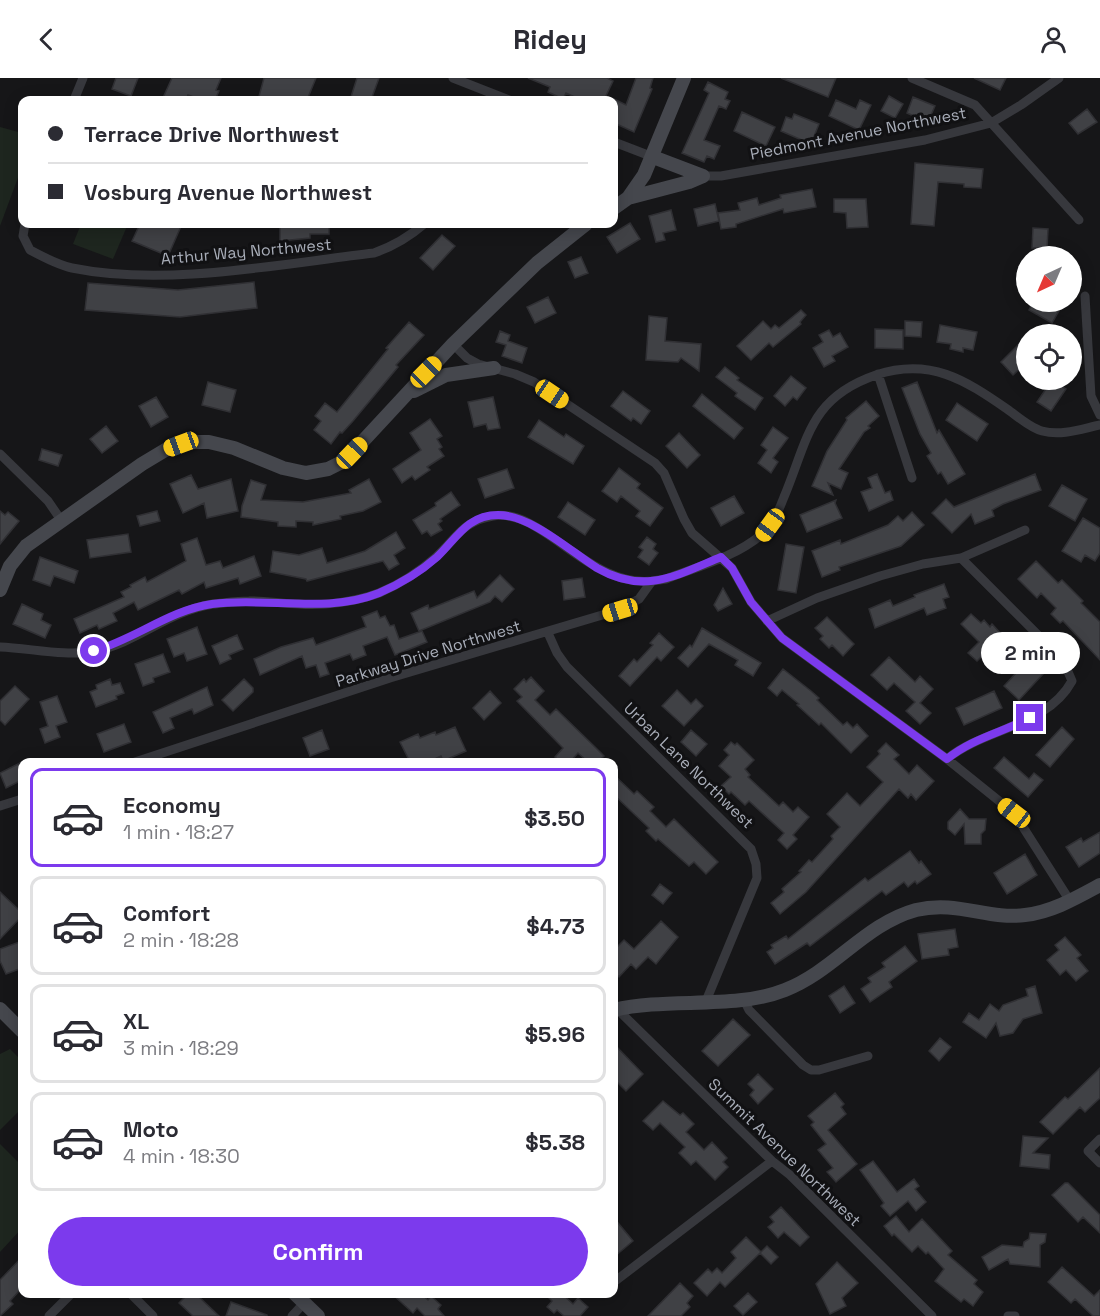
<!DOCTYPE html>
<meta charset="utf-8">
<style>
:root{--surface:#fff;--page:#f7f7f7;--text:#2b2b33;--muted:#7c7c81;--line:#e1e1e2;--accent:#7c3aed}
body{margin:0;font-family:"Space Grotesk",sans-serif;background:var(--page);color:var(--text);height:100vh;display:flex;flex-direction:column;font-size:22px;white-space:nowrap}
*{box-sizing:border-box;margin:0}
p{font-size:20px;color:var(--muted)}
.icon{flex:none;width:33px;height:33px;fill:none;stroke:currentColor;stroke-width:2;stroke-linecap:round;stroke-linejoin:round}
.map{position:relative;flex:1;overflow:hidden}
.side{position:absolute;left:18px;top:680px;width:600px;height:540px;display:flex;flex-direction:column;background:var(--surface);border-radius:12px;box-shadow:0 3px 15px #0003}
.side>*{flex:none}
.hud{position:absolute;left:18px;top:18px;width:600px;height:132px;border-radius:12px;box-shadow:0 3px 15px #0003;display:grid;align-content:center;height:132px;padding:0 30px;background:var(--surface)}
.needle{width:39px;rotate:224deg}
.tools{position:absolute;left:1016px;top:168px;display:grid;gap:12px}
.tools a{display:grid;place-items:center;width:66px;height:66px;border-radius:50%;background:var(--surface);box-shadow:0 3px 15px #0003;font-size:30px}
.end{position:absolute;width:27px;height:27px;margin:-14px;border:8px solid #7c3aed;background:#fff;box-shadow:0 0 0 3px #fff}
.from{border-radius:50%}
.bubble{position:absolute;height:42px;border-radius:21px;background:var(--surface);box-shadow:0 3px 15px #0003;font-size:20px;font-weight:700;line-height:42px;text-align:center}
.car{position:absolute;width:18px;height:36px;margin:-18px -9px;border-radius:8px;box-shadow:0 0 4px 2px #0007;background:linear-gradient(#f5c518 24%,#345 0 40%,#f5c518 0 76%,#345 0 86%,#f5c518 0)}
.hud b{display:flex;align-items:center;gap:21px;height:57px;font-size:22px}
.hud b+b{border-top:2px solid var(--line)}
.hud i{width:15px;height:15px;background:var(--text)}
ul{padding:10px 0 0;list-style:none}
li{display:flex;align-items:center;gap:18px;height:99px;margin:0 12px 9px;padding:0 18px;border:3px solid var(--line);border-radius:12px}
li div{flex:1}
li b{display:block;font-size:22px}
li em{font-style:normal;font-weight:700}
li.on{border-color:var(--accent)}
li>.icon{width:54px;height:54px;stroke-width:1.5}
.button{display:flex;gap:12px;margin-top:auto;padding:12px 30px}
.button a{flex:1;height:69px;border-radius:36px;background:var(--accent);color:#fff;font-size:24px;font-weight:700;line-height:69px;text-align:center}
header{display:flex;justify-content:space-between;align-items:center;height:78px;padding:0 30px;background:var(--surface);font-size:27px;font-weight:700}
.map>svg:first-child{display:block}
.green{fill:#1e261f}
.building{fill:#404145;stroke:#303034;stroke-width:1.5}
.lines{fill:none;stroke-linecap:round;stroke-linejoin:round}
.street{stroke:#37383d;stroke-width:9}
.secondary{stroke:#45474d;stroke-width:14}
.route{stroke:#7c3aed;stroke-width:8}
.labels{text-anchor:middle;stroke-width:6;stroke-linejoin:round;paint-order:stroke}
.street-label{font-size:16px;fill:#a8adb8;stroke:#111113}
</style>
<header><svg class="icon" aria-label="back" viewBox="0 0 24 24"><path d="M15 5l-7 7 7 7"/></svg>Ridey<svg class="icon" aria-label="person" viewBox="0 0 24 24"><circle cx="12" cy="8" r="4"/><path d="M4 21q1-7 8-7t8 7"/></svg></header>
<div class="map">
<svg width="1100" height="1238" viewBox="0 0 1100 1238">
<rect width="100%" height="100%" fill="#161618"/>
<path class="green" d="M0,49l22,6v34l-22,59z
M81,146h47l-15,35 -40,-15z
M10,971l12,12v47l-22,22v-76z
M0,1066l22,22v62l-22,24z"/>
<path class="building" d="M116,0h22l-7,18 -19,-7z
M172,0h49l-5,12 3,1 -4,9h-13l-14,-5 -2,5h-24z
M264,0h52l-9,22h-49z
M357,0h22l-8,22h-21z
M528,0h79l6,3 -9,19h-23l-15,-7 -3,6 -15,-7 2,-5z
M636,0h17l-3,10 2,1 -18,43 -20,-9v-24l12,6z
M781,0h55l-8,19z
M974,0h32l-6,12z
M708,4l20,10 -3,7 5,2 -4,8 -7,-3 -15,34 16,6 -6,13 -7,-3 -3,6 -22,-9 27,-60 -5,-3z
M889,18l14,8 -8,14 -14,-7z
M913,19l22,9 -7,16 -21,-9z
M836,22l20,9 4,-9 11,5 -12,25 -30,-14z
M1087,31l10,13 -19,12 -9,-11z
M742,34l33,15 -9,19 -32,-15z
M794,36l25,10 -8,20 -30,-13 5,-14 6,2z
M915,85l68,6 -2,19 -17,-1v-3l-26,-2 -4,44 -23,-2z
M812,111l4,18 -32,6 -1,-4 -47,15v3l-15,2 -3,-16 22,-3 -2,-7 19,-5 2,7 22,-7 -1,-3z
M834,121h32l2,28 -21,1 -1,-15 -12,-1z
M715,126l4,17 -21,5 -4,-17z
M671,132l5,20 -13,3 2,7 -9,2 -7,-26z
M630,145l10,16 -23,14 -10,-16z
M140,146h42l-14,32 -36,-15z
M280,146h49v10h-19v4l-30,3z
M1033,150l15,1 -1,19h-15z
M442,157l13,11 -22,24 -13,-12z
M581,179l7,16 -13,5 -7,-16z
M254,204l3,26 -77,9 -95,-7 3,-27 90,7z
M548,219l8,16 -21,10 -8,-16z
M1033,224h31l-12,21 -23,-13z
M801,232l5,5 -6,7 1,2 -28,23 -4,-4 -18,17 -14,-14 26,-25 8,8 4,-4 4,3z
M649,238l18,2 -2,23 36,3 -2,27 -18,-13 -3,4 -32,-2z
M905,243l17,1 -1,15 -16,-1z
M409,244l15,13 -28,30 2,2 -45,54 -11,12 -2,-1 -9,12 -17,-14 7,-9 -6,-5 10,-13 12,9 51,-63 -2,-1z
M940,247l37,7 -4,18 -10,-2v4l-13,-3 1,-5 -14,-2z
M875,251l28,1v19l-28,-1z
M829,252l4,7 7,-4 8,14 -16,9 3,5 -11,6 -11,-19 10,-6 -4,-7z
M500,253l10,4 -2,6 19,7 -5,15 -20,-7 4,-11 -10,-3z
M1026,259v26l-13,12 -12,-13z
M725,289l14,11 -2,2 26,18 -8,12 -20,-14 2,-3 -21,-16z
M791,298l15,12 -9,12 -4,-3 -8,9 -11,-10z
M1052,302l14,9 -15,22 -14,-9z
M208,304l28,8 -6,22 -28,-7z
M917,304l20,51 2,-3 26,44 -17,10 -7,-12 -3,2 -11,-18 4,-3 -11,-19 -18,-46z
M623,313l27,20 -9,13 -8,-6 -2,3 -20,-15z
M702,316l41,34 -9,11 -41,-33z
M156,319l12,20 -17,10 -12,-21z
M493,319l7,31 -12,2 -2,-6 -12,3 -6,-25z
M866,323l13,15 -11,10 2,2 -6,4 -25,37 9,4 -7,16 -13,-6 5,12 -21,-9 15,-35 20,-31 -1,-2z
M957,325l31,21 -11,17 -31,-21z
M430,341l12,17 -5,3 5,8 -3,2 5,7 -17,11 3,3 -15,10 -3,-4 -10,7 -9,-14 28,-19 -11,-17z
M539,342l25,17 2,-3 18,12 -11,18 -45,-27z
M106,348l12,15 -16,12 -12,-14z
M773,349l15,11 -15,20 5,4 -7,11 -13,-10 9,-13 -6,-5z
M679,355l21,22 -13,13 -21,-22z
M42,371l20,6 -4,11 -19,-6z
M619,390l21,16 -3,4 26,20 -13,18 -14,-10 4,-5 -19,-15 -4,6 -15,-11z
M507,391l7,19 -29,10 -7,-19z
M877,396l8,19 5,-2 3,9 -24,11 -8,-19 11,-4 -4,-10z
M1035,396l6,16 -38,14 -11,6 2,6 -19,8 -4,-10 -19,19 -20,-20 14,-14 8,8z
M191,397l7,14 33,-10 7,32 -31,7 -3,-15 -21,10 -13,-29z
M369,401l12,23 -18,9 -23,5 1,3 -28,6v-3l-17,-1v6l-18,-1v-4l-37,-5 1,-11 9,-26 15,5 -5,15 42,2 48,-9 -2,-3z
M1062,407l25,14 -12,22 -26,-15z
M451,414l9,13 -20,14 2,2 -4,3 4,6 -11,6 -4,-5 -5,3 -9,-14 23,-14 -1,-3z
M734,418l10,17 -23,13 -10,-18z
M836,422l-1,3 7,15 -35,14 -7,-17z
M568,424l27,18 -10,15 -27,-18z
M0,433l5,4 3,-3 11,9 -19,23z
M157,433l3,10 -20,5 -3,-10z
M912,434l12,13 -23,21 -62,21 1,3 -18,7 -10,-26 28,-11 1,4 47,-19 10,-9 5,5z
M1083,440l17,10v25l-5,8 -10,-6 -4,7 -19,-11z
M396,454l9,16 -11,7 5,9 -10,6 -6,-9 -76,20 -1,-2 -36,-7 3,-21 26,4 23,-7 5,15 38,-12z
M128,456l3,18 -41,6 -3,-18z
M647,459l9,7 -3,5 5,4 -9,12 -11,-8 5,-7 -4,-3z
M197,460l9,27 14,-4 3,7 31,-12 7,20 -21,8 -2,-6 -32,10 -2,-6 -22,12 -3,-4 -41,20 -4,-8 -21,11 4,8 -18,8 -2,-4 -17,8 -6,-14 50,-22 -3,-5 10,-5 -1,-2 15,-8 2,5 39,-21 -5,-17z
M786,466l18,3 -8,46 -18,-3z
M40,479l38,14 -4,12 -20,-7 -4,10 -17,-6z
M1036,483l22,22 4,-3 21,21 -2,2 19,19v38l-37,-39 -3,2 -9,-9 5,-6 -15,-15 -4,5 -19,-19z
M500,497l14,14 -12,13 -7,-6 -5,6 -71,29 -8,-18 17,-8 1,4 45,-18 3,7z
M582,500l3,19 -21,3 -2,-19z
M944,506l5,13 -6,2 3,9 -19,7 -3,-7 -49,20 -6,-19 21,-9 3,6 22,-9 -1,-2z
M723,510l9,16 -14,7 -4,-6z
M22,526l21,10 -2,6 10,5 -6,13 -32,-14z
M377,533l3,7 5,-2 5,10 4,-1 5,14 23,-8 5,11 -32,13 -8,-18 -24,9 3,9 -13,5 -3,-6 -25,9 4,11 -9,3 -4,-12 -10,3 -4,-12 -42,19 -6,-16 27,-12 32,-9 3,7 50,-18 -4,-10z
M971,536l10,9 3,-3 6,7 2,-3 11,12 -26,25 -9,-8 11,-11 -18,-18z
M827,539l27,27 -11,12 -11,-11 -3,3 -9,-9 3,-3 -8,-8z
M197,549l10,27 -20,7 -3,-8 -10,4 -7,-18z
M702,550l59,35 -8,13 -18,-11 3,-5 -29,-16 -21,23 -10,-9 12,-13 2,2z
M659,555l15,14 -13,14 -4,-4 -27,29 -11,-10 15,-17 3,3 16,-17 -3,-2z
M237,557l6,14 -14,6 2,4 -11,5 -8,-18z
M163,576l7,18 -17,6 1,4 -11,4 -8,-22z
M889,579l26,25 5,-6 13,13 -13,14 11,10 -11,11 -14,-13 9,-9 -21,-19 -7,7 -16,-15z
M1029,581l15,14 -25,27 -15,-14z
M783,591l28,22 8,7 -2,2 26,25 4,-3 6,6 4,-4 11,12 -17,17 -30,-30 -2,2 -22,-20 2,-1 -17,-14 -5,6 -9,-8z
M531,599l13,14 -9,9 15,15 6,-6 40,39 8,8 -6,6h-10l-10,-9 -8,9h-10l-5,-5 8,-9 -46,-47 5,-4 -8,-8 10,-10 2,3z
M110,601l2,6 8,-2 4,10 -8,3 1,3 -21,8 -6,-15 7,-3 -1,-4z
M244,601l9,9v4l-20,19 -11,-11z
M15,608l14,13 -24,26 -5,-5v-19z
M207,609l6,18 -19,9 -2,-5 -22,9 4,10 -11,5 -10,-21z
M677,612l14,14 5,-5 7,7 -19,20 -22,-20z
M490,613l11,12 -17,17 -11,-12z
M994,613l8,17 -38,17 -8,-17z
M57,618l10,26 -11,4 4,11 -15,6 -5,-14 8,-3 -8,-24z
M124,646l7,18 -27,10 -7,-18z
M455,649l11,24 -23,10 -2,-5 -13,6h-18l-10,-20 18,-8 2,4 15,-6 1,3z
M1062,649l12,12 -24,28 -14,-12z
M322,652l7,19 -19,7 -7,-18z
M691,652l16,14 -11,12 -15,-14z
M731,664l4,3 2,-2 17,17 -9,9 5,6 -2,2 31,29 4,-4 10,10 5,-5 11,10 -16,18 4,4 -10,10 -9,-9 6,-7 -35,-32 -4,4 -14,-13 -2,2 -8,-8 10,-9 -12,-11 10,-11 -5,-5z
M886,665l13,12 -5,4 15,15 8,-9 17,16 -18,19 -5,-6 -3,4 -9,-9 -93,103 -26,22 -9,-11 13,-11 -2,-3 19,-17 -2,-1 10,-11 3,2 21,-23 -2,-3 9,-9 -13,-13 20,-21 13,13 23,-24 -16,-15 13,-13 -2,-3z
M1004,679l25,22 5,-6 9,7 -15,17 -34,-29z
M22,684v18l-16,8 -6,-15z
M614,697l20,19 3,-3 17,16 -4,4 16,16 8,-8 44,43 -12,12 -12,-12 -5,4 -31,-27 -2,2 -10,-10 3,-3 -35,-33z
M960,731l9,10h17l-1,11 -4,4v10h-16l-1,-20 -9,11 -7,-6v-7z
M1100,754v21l-21,14 -13,-20 15,-9 2,4z
M910,773l9,12 2,-2 10,13 -14,10 -2,-3 -7,6 -4,-5 -18,13 -4,-4 -72,55 -3,-3 -32,21 -8,-12 6,-4 -2,-3 15,-9 2,3 77,-61 3,3z
M1025,776l12,21 -30,19 -13,-21z
M660,806l12,9 -9,11 -11,-9z
M0,814l20,19 -1,2 3,3 -22,23z
M661,843l17,16 -22,27 -8,-7 -12,12 -5,-5 -12,13 -5,-5v-22l10,-10 10,9z
M955,851l3,18 -10,2 1,6 -27,4 -4,-25z
M1065,859l16,18 -4,3 11,13 -12,10 -10,-11 -6,5 -13,-15 12,-10 -4,-5z
M22,863v27l-16,6 -6,-13v-12z
M905,868l12,15 -28,21 3,5 -22,15 -9,-13 10,-7 -3,-4 17,-11 -3,-4z
M844,908l11,17 -15,10 -11,-17z
M1035,908l7,27 -19,6 -10,14 -13,3 -4,-13 -10,15 -23,-16 6,-9 10,7 11,-16 9,7 4,-6 25,-9 -2,-7z
M733,941l17,16 -32,31 -16,-15z
M940,960l11,9 -12,14 -10,-10z
M614,966l29,30 -17,17 -12,-12z
M1100,990v30l-15,14 -5,-5 -27,27 -13,-12 25,-25 3,2z
M758,996l15,15 -15,15 -8,-9 4,-5 -6,-6z
M835,1015l9,11 -3,3 5,7 -18,16 29,34 -21,18 -9,-10 6,-4 -15,-18 8,-6 -15,-19 3,-3 -6,-6z
M663,1023l17,14 3,-2 11,11 -8,8 18,18 8,-8 15,16 -4,4 5,5 -13,13 -19,-19 -5,4 -12,-12 6,-6 -25,-24 -7,7 -10,-9z
M1023,1058l25,2 -15,15 17,2 -1,14 -29,-3z
M873,1083l24,31 17,-13 5,7 -4,3 11,13 -10,9 -8,-10 -18,15 -9,-10 3,-3 -24,-33z
M1065,1105h3l32,32v18l-17,-16 -5,5 -26,-27z
M781,1129l28,30 -9,9 -16,-14 -6,6 -10,-11 6,-5 -4,-5z
M896,1138l13,16 13,-13 30,32 -4,4 29,25 -3,4 9,8 -10,14 -9,-7 -3,3 -26,-21 9,-12 -16,-17 -2,2 -8,-8 -6,6 -18,-18 -2,2 -8,-10z
M614,1140l19,23 -19,16z
M1030,1155l16,1 -1,8 -5,3v22l-30,-3 -2,-5 -19,11 -7,-13 20,-12 21,2 1,-5 5,-3z
M746,1159l15,15 6,-6 11,11 -7,7 -11,-11 -35,34 -5,-5 -13,14 -13,-13 14,-14 4,4 5,-5 5,5 14,-15 -5,-6z
M22,1179v31l-12,13 3,3 -13,12v-36z
M837,1184l21,21 -16,15 4,8 -16,8 -14,-30z
M1062,1189l32,29 6,-6v26h-7l-18,-17 -4,4 -23,-21z
M680,1205l13,13 -6,7 3,4 -9,9h-33z
M189,1215h6l24,23h-26l-14,-13z
M391,1215h29l8,7 3,-4 10,9 -3,4 6,7h-19l-8,-8 -4,5z
M544,1215h17l12,11 5,-6 10,9 -8,9h-16l-7,-6 -3,3 -7,-6 5,-6z
M748,1215l9,9 -14,13 -9,-9z
M231,1224l36,13v1h-41z"/>
<g class="lines">
<path class="street" d="M453,0l56,22
M912,0l63,27 104,115
M74,22l9,-22
M614,64l39,15
M703,98h18l204,-36 66,-17 30,-18 38,-27
M25,146l-2,12 7,14c13,7 28,15 42,18 93,19 208,-4 302,-15 20,-7 35,-16 50,-29
M1085,218l6,100 9,19
M453,266l14,14 11,6 37,10 19,8 121,81 9,10 20,46 8,14 40,35 19,34 31,36 165,121 67,54 56,88
M878,296l34,104
M0,376l48,47 13,19
M767,543l50,-23 63,-22 43,-12 38,-6 64,-28
M548,555l9,20 10,14 184,182 5,15 1,14 -51,123
M0,569c30,1 65,10 95,4 42,-8 73,-40 118,-47 11,-1 24,-3 36,-3 16,-1 33,3 50,3 25,2 56,-2 80,-11 21,-9 40,-21 57,-36 21,-19 26,-36 57,-41 49,-9 95,72 159,65
M947,681c37,-31 100,-32 125,-78l-9,-21 -102,-102
M135,684l255,-84 229,-68 20,-11 13,-18 14,-2c31,-12 69,-22 95,-44 12,-10 18,-25 23,-38 24,-57 25,-99 92,-122 54,-18 89,5 131,34 10,7 23,19 35,22 20,5 39,-2 58,-6
M0,728l22,-7
M744,922l5,10 54,55 8,5h8l49,-14
M615,929l157,154 18,14 142,141
M1100,1061l-12,12 12,12
M614,1204l158,-121
M130,1215l23,23
M49,1238l23,-23
M292,1238l12,-13
M1008,1238h7"/>
<path class="secondary" d="M653,79l50,19
M628,120l61,-16 14,-6
M614,130l14,-10 16,-23 40,-97
M414,313l32,-16 48,-7
M0,512l10,-24 16,-20 116,-82 25,-15 26,-7h16l25,6 49,20 23,5 22,-4 12,-6 24,-23 89,-96 84,-81 49,-39
M0,931l22,22
M614,932c54,-13 121,0 171,-20 49,-19 80,-66 131,-80 41,-10 72,10 109,5 27,-3 51,-17 75,-30
M294,1215l24,23"/>
</g>
<g class="lines">
<path class="route" d="M94,573c41,-12 76,-41 118,-47 55,-7 115,10 167,-11 21,-9 41,-21 58,-36 19,-18 30,-42 61,-42 33,0 72,36 99,53 47,27 78,8 124,-11l11,11 19,34 31,36 165,121c24,-20 56,-27 83,-41"/>
</g>
<g class="labels">
<g class="street-label">
<text transform="translate(858 55) rotate(-11)" y="6">Piedmont Avenue Northwest</text>
<text transform="translate(246 173) rotate(-5)" y="6">Arthur Way Northwest</text>
<text transform="translate(428 575) rotate(-17)" y="6">Parkway Drive Northwest</text>
<text transform="translate(689 687) rotate(44)" y="6">Urban Lane Northwest</text>
<text transform="translate(785 1074) rotate(44)" y="6">Summit Avenue Northwest</text>
</g>
</g>
</svg>
<div class="tools">
<a><svg class="needle" viewBox="-14 -14 28 28"><path d="M0-13l5 13h-10z" fill="#e53935"/><path d="M0 13l5-13h-10z" fill="#7c7c81"/></svg></a>
<a><svg class="icon" aria-label="locate" viewBox="0 0 24 24"><circle cx="12" cy="12" r="6"/><path d="M12 2v4M12 18v4M2 12h4M18 12h4"/></svg></a>
</div>
<i class="end from" style="left:94px;top:573px"></i>
<i class="end" style="left:1030px;top:640px"></i>
<div class="bubble" style="left:981px;top:554px;width:99px">2 min</div>
<i class="car" style="left:426px;top:294px;rotate:45deg"></i>
<i class="car" style="left:552px;top:316px;rotate:124deg"></i>
<i class="car" style="left:181px;top:366px;rotate:250deg"></i>
<i class="car" style="left:352px;top:375px;rotate:44deg"></i>
<i class="car" style="left:770px;top:447px;rotate:216deg"></i>
<i class="car" style="left:620px;top:532px;rotate:253deg"></i>
<i class="car" style="left:1014px;top:735px;rotate:308deg"></i>
<div class="hud">
<b><i class="from"></i>Terrace Drive Northwest</b>
<b><i></i>Vosburg Avenue Northwest</b>
</div>
<section class="side">
<ul>
<li class="on"><svg class="icon" aria-label="car" viewBox="0 0 24 24"><path d="M5 17H2v-5l4-1 3-4h7l3 4 3 1v5h-3M9 17h6M6 11h13"/><circle cx="7" cy="17" r="2"/><circle cx="17" cy="17" r="2"/></svg><div><b>Economy</b><p>1 min · 18:27</p></div><em>$3.50</em></li>
<li><svg class="icon" aria-label="car" viewBox="0 0 24 24"><path d="M5 17H2v-5l4-1 3-4h7l3 4 3 1v5h-3M9 17h6M6 11h13"/><circle cx="7" cy="17" r="2"/><circle cx="17" cy="17" r="2"/></svg><div><b>Comfort</b><p>2 min · 18:28</p></div><em>$4.73</em></li>
<li><svg class="icon" aria-label="car" viewBox="0 0 24 24"><path d="M5 17H2v-5l4-1 3-4h7l3 4 3 1v5h-3M9 17h6M6 11h13"/><circle cx="7" cy="17" r="2"/><circle cx="17" cy="17" r="2"/></svg><div><b>XL</b><p>3 min · 18:29</p></div><em>$5.96</em></li>
<li><svg class="icon" aria-label="car" viewBox="0 0 24 24"><path d="M5 17H2v-5l4-1 3-4h7l3 4 3 1v5h-3M9 17h6M6 11h13"/><circle cx="7" cy="17" r="2"/><circle cx="17" cy="17" r="2"/></svg><div><b>Moto</b><p>4 min · 18:30</p></div><em>$5.38</em></li>
</ul>
<div class="button"><a>Confirm</a></div>
</section>
</div>
